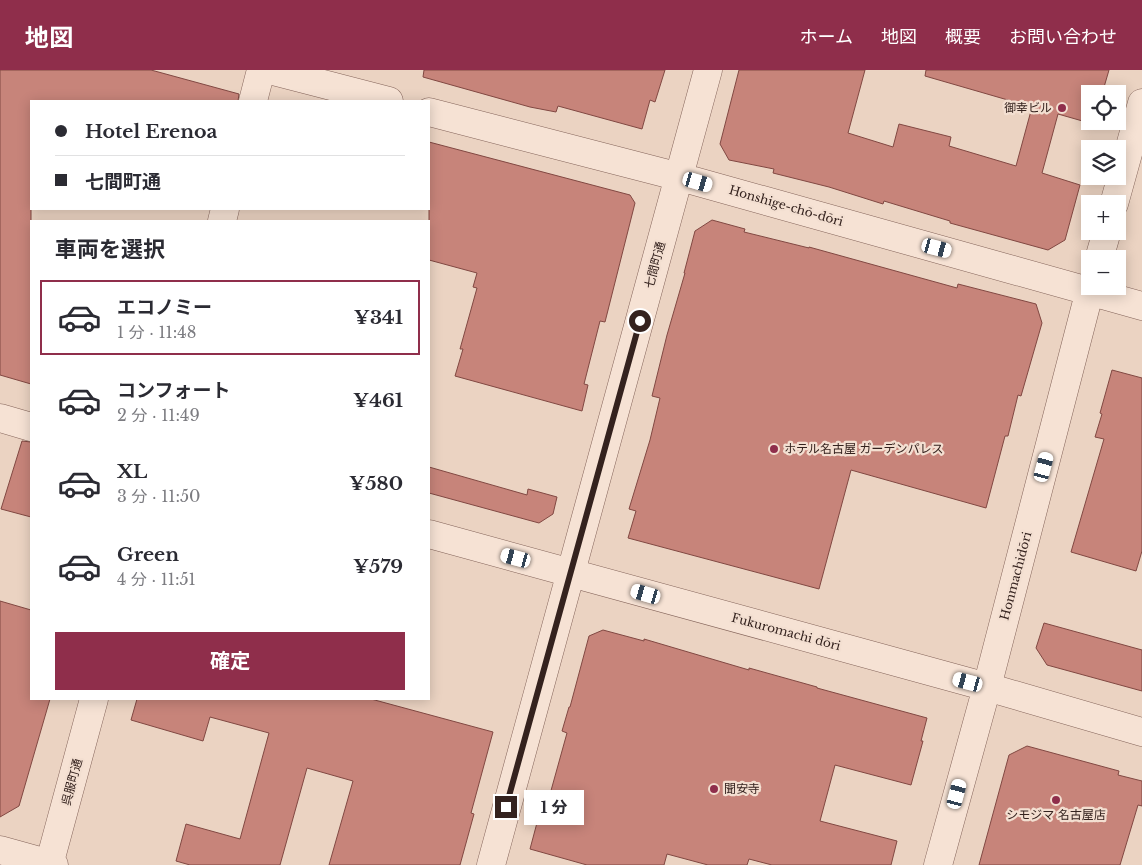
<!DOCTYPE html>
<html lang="ja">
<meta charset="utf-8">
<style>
:root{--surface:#fff;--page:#f7f7f7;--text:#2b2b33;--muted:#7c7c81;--line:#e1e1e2;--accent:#8f2e4b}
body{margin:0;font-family:"Libre Baskerville","Noto Sans JP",serif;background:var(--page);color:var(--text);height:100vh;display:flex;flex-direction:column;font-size:19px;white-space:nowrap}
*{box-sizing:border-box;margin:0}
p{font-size:16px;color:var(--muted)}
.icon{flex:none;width:28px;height:28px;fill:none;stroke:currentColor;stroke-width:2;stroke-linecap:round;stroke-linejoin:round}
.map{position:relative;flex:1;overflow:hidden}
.sheet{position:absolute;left:30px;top:150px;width:400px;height:480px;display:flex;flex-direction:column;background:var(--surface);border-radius:0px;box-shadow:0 2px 12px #0003}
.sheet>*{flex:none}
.hud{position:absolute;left:30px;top:30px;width:400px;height:110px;border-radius:0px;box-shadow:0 2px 12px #0003;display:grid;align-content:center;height:110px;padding:0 25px;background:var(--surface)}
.tools{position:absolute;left:1081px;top:15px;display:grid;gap:10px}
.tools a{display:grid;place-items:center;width:45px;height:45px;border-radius:0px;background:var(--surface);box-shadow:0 2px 12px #0003;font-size:25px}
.end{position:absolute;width:22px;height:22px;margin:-11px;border:6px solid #34221e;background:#fff;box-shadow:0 0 0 2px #fff}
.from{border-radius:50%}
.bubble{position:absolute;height:35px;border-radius:0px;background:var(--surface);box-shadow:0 2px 12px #0003;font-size:16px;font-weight:700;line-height:35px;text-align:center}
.car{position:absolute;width:15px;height:30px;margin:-15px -8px;border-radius:6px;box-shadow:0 0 4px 1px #0007;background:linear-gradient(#fff 24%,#345 0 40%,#fff 0 76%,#345 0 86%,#fff 0)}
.hud b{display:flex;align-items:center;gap:18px;height:48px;font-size:19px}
.hud b+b{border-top:1px solid var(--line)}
.hud i{width:12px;height:12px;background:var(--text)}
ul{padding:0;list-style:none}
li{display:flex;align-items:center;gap:15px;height:75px;margin:0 10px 8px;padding:0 15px;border:2px solid transparent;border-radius:0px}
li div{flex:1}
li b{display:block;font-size:19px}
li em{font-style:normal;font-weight:700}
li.current{border-color:var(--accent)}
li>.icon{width:45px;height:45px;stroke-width:1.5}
h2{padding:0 25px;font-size:22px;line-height:60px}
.cta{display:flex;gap:10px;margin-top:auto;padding:10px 25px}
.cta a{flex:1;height:58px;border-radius:0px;background:var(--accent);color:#fff;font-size:20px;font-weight:700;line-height:58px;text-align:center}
header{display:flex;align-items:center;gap:30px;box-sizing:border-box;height:70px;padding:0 25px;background:var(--accent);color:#fff}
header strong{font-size:24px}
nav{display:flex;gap:28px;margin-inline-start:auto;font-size:18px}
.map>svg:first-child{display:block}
.building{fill:#c7847a;stroke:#814842}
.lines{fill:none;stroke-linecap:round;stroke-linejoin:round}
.minor-casing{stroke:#84645a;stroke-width:29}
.minor{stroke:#f6e2d4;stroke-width:28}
.route{stroke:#34221e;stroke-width:6}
.poi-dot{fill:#8f2e4b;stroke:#f3dfd1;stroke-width:2}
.labels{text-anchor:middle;stroke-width:4.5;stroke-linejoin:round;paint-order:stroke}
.poi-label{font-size:12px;fill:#34221e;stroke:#f3dfd1;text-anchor:start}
.street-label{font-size:12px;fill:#34221e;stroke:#f3dfd1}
</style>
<header>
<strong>地図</strong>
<nav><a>ホーム</a><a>地図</a><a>概要</a><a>お問い合わせ</a></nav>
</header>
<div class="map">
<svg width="1142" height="795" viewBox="0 0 1142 795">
<rect width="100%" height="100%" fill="#ebd3c2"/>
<path class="building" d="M0,0h151l88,24 -1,7h-207v283l-31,-9z
M424,0h241l-10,32 -5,-2 -8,29 -84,-23 -2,6 -26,-5 -107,-30z
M739,0h126l-17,63 45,14 6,-23 52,13 -2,9 67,20 16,-59 -107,-31 1,-6h183l-7,24h-12v27h4l-1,3 -35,-10 -16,59 38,12 -15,55 -17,10 -98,-27v-2l-66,-20 -1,3 -54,-17 -56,-14 1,-4 -45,-9 -9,-16z
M429,72l201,53 5,8 -30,119 -5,-1 -16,63 4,1 -6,26 -127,-35 8,-27h-3l17,-61 -4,-1 4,-14 -48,-13z
M712,150l33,9 -1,3 65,16v-1l148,41 1,-4 78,20 6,19 -21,73 -3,-1 -10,41h-3l-19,72 -135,-38 -32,119 -191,-51 8,-27 -7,-2 21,-69 10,-42 -8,-2 15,-61 18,-62h-1l11,-42z
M1112,300l30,8v173l-6,20 -65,-19 33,-113 -9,-2 7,-23 -2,-1z
M22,371l9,1v75l-30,-8z
M429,397l98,28 1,-6 29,8 -4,17 -14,9 -110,-30z
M0,531l31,9v89h19l-31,107 -19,11z
M1044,553l98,27v41l-95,-26 -11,-17z
M603,560l41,11v-2l105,31v-2l68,19v1l110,30 -6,23h2l-12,44 -76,-20 -15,56 77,20 -6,24h-119l-23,-6 -2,6h-39l-41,-11 -3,11h-77l-57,-16 12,-45 5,1 20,-72 -5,-2 7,-24h1l19,-71z
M137,629h234l122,33 -22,81 3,1 -14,51h-131l24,-84 -46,-13 -27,97h-90l-14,-4 10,-37 54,15 29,-106 -59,-16 -7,24 -72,-21z
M1027,676l92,25 -1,4 24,6v25l-4,-1 -18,60h-141l30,-110z"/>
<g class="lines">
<defs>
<path id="minor" d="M269,0l120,31
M253,31l8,-31
M429,42l251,65 462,129
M1114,134l28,-101
M222,151l3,-12
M1099,189l8,-28
M0,348l31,9
M429,464l558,153 155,45
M0,780l54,15
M49,795l45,-166
M491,795l217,-795
M938,795l49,-178 104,-401"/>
</defs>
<use href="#minor" class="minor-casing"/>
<use href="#minor" class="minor"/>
</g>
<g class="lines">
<path class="route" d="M506,737l134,-486"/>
</g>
<g class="poi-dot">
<circle cx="1062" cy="38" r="5"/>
<circle cx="774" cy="379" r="5"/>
<circle cx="714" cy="719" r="5"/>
<circle cx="1056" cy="730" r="5"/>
</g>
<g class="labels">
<g class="poi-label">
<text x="1052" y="42" text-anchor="end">御幸ビル</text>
<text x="784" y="383">ホテル名古屋 ガーデンパレス</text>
<text x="724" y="723">聞安寺</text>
<text x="1056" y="749" text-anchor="middle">シモジマ 名古屋店</text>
</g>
<g class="street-label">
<text transform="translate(786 136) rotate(16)" y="4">Honshige-chō-dōri</text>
<text transform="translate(655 195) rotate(-75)" y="4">七間町通</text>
<text transform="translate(1016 506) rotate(-75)" y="4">Honmachidōri</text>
<text transform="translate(786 562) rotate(15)" y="4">Fukuromachi dōri</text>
<text transform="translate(72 712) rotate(-75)" y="4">呉服町通</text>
</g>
</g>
</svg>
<div class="tools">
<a><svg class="icon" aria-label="locate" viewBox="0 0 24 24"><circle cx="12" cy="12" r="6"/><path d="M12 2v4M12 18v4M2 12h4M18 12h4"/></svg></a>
<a><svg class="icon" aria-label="layers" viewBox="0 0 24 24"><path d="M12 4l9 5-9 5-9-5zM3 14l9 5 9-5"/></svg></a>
<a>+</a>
<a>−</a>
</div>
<i class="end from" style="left:640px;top:251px"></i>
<i class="end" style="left:506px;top:737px"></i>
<div class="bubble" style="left:524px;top:720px;width:60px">1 分</div>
<i class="car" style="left:698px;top:112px;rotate:106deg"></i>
<i class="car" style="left:937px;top:178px;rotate:105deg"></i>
<i class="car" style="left:1044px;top:397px;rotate:15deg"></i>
<i class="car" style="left:516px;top:488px;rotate:285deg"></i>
<i class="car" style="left:646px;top:524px;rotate:286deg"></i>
<i class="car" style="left:968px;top:612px;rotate:285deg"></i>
<i class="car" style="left:957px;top:724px;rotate:15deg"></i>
<div class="hud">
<b><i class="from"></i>Hotel Erenoa</b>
<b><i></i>七間町通</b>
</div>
<section class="sheet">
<h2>車両を選択</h2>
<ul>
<li class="current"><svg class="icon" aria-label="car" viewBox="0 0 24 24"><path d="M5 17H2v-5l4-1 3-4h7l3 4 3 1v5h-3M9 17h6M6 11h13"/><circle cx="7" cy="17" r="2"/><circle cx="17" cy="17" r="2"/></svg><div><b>エコノミー</b><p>1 分 · 11:48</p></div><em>¥341</em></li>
<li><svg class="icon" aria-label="car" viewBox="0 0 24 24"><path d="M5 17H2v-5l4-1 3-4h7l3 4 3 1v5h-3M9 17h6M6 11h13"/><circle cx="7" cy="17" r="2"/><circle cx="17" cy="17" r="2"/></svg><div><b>コンフォート</b><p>2 分 · 11:49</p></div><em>¥461</em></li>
<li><svg class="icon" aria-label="car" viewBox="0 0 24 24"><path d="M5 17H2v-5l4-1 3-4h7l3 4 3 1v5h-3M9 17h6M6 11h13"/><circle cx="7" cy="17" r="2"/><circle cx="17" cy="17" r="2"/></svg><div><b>XL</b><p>3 分 · 11:50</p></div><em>¥580</em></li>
<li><svg class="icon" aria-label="car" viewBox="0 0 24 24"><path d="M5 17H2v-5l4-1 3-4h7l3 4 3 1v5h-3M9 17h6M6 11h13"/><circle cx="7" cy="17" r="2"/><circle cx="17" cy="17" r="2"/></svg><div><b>Green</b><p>4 分 · 11:51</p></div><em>¥579</em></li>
</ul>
<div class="cta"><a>確定</a></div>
</section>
</div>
